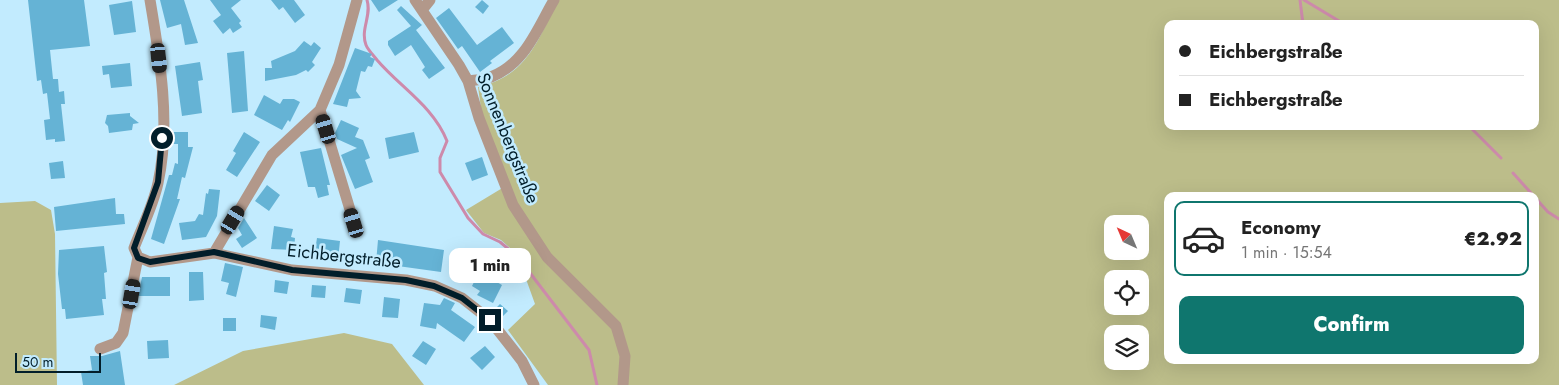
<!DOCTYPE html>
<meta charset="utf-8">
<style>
:root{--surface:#fff;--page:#f2f2f2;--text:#222;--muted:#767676;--line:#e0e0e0;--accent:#0f766e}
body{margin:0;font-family:Jost,sans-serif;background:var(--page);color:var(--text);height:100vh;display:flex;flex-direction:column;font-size:19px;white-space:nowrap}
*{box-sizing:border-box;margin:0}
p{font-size:16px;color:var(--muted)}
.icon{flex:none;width:28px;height:28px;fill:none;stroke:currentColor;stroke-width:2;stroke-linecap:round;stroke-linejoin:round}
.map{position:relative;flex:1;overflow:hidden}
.side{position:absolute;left:1164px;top:192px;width:375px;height:172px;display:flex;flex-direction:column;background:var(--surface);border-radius:10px;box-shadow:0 5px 20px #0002}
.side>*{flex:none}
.guide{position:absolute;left:1164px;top:20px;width:375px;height:110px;border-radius:10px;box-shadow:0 5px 20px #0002;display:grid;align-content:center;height:110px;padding:0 15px;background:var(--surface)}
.needle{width:32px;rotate:316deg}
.controls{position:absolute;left:1104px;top:215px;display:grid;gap:10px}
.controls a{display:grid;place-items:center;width:45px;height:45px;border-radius:10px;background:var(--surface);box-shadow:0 5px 20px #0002;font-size:25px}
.scale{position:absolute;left:15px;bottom:12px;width:86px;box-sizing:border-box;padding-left:5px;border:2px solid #021e2a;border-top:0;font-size:14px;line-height:18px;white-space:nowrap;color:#021e2a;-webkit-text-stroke:4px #c2ebfe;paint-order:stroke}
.end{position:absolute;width:22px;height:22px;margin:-11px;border:6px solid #021e2a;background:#fff;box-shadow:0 0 0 2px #fff}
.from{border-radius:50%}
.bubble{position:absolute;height:35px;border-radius:10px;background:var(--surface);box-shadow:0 5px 20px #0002;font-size:16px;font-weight:800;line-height:35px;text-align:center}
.car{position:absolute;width:15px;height:30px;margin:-15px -8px;border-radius:6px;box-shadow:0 0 4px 1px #0007;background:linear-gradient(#222 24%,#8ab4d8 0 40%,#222 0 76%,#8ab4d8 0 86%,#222 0)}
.guide b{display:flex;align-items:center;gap:18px;height:48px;font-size:19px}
.guide b+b{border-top:1px solid var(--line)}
.guide i{width:12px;height:12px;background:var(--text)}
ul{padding:9px 0 0;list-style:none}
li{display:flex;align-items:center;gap:15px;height:75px;margin:0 10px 8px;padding:0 5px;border:2px solid transparent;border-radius:10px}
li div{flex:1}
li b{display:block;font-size:19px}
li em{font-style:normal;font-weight:800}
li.on{border-color:var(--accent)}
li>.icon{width:45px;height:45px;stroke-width:1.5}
.button{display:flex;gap:10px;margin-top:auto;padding:10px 15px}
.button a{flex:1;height:58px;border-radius:10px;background:var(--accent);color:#fff;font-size:20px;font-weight:800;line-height:58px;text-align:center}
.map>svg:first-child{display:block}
.green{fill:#bcbd8a;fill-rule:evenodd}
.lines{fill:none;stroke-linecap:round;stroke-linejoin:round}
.stream{stroke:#cd8aab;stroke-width:3}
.building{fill:#65b3d5}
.minor{stroke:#b2988a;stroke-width:11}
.route{stroke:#021e2a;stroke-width:6}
.labels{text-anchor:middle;stroke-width:5;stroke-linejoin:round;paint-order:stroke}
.street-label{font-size:18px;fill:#021e2a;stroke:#c2ebfe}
</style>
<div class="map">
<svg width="1559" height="385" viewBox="0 0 1559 385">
<rect width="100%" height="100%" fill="#c2ebfe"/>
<path class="green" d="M558,0h1001v385h-1011l-40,-55 27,-26 -18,-50 -16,-14 -17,-7 -18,-23 43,-26 -27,-69 -4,-28c49,-11 60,-47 80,-87zM1168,24h367v102h-367zM1168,196h367v165h-367zM1112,224h28v27h-28zM1112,279h28v27h-28zM1112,334h28v27h-28z
M35,201l16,9 4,24 2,151h-57v-182z
M344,333l48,11 32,41h-250l69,-34z"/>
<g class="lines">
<path class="stream" d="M367,0c5,16 -7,29 -1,45 2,5 8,11 11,15 24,28 56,46 70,81l-7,17v14l28,46 15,16 17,8 17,14 72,94 8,35
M1300,0l3,24
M1304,0l40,24
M1469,126l32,32
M1513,173l35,39 11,7"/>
</g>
<path class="building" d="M28,0h56l6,46 -40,4 3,29h5l1,13 5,-1 1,13h-4l4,37 -10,1v-3l-9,1 -2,-20 6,-1 -3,-26 -4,1 -2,-14 -4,1z
M160,0h24l14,43 -13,2 -4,-21 -14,4z
M210,0h31l-10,8 10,13 -2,2 3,4 -9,6 -3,-5 -7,6 -10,-13 8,-6z
M271,0h23l11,15 -10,8 -12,-16 -4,3z
M371,0h27l-19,12z
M482,0l7,6 -6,8 -8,-7z
M132,1l4,31 -22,3 -5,-30z
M401,6l21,19 -6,5 29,38 -16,11 -7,-9 3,-3 -14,-22 -16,11 -7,-11v-4l23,-15 -14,-16z
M449,8l28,37 25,-18 12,16 -24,18 2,2 -12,9 -18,-26 -4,3 -22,-31z
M304,41l7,5 3,-4 7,6 -9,14 3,3 -7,7 -2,-2 -10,5 -31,6v-13h7l-1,-7 24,-10z
M355,48l17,6 -2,3 5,2 -3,8 -4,-1 -3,6 -4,-1 -5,20 5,7 -12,1 -2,8 -14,-3z
M244,51l4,60 -16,2 -5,-60z
M200,62l3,18 -5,1 4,32 -20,3 -7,-50z
M130,63l2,23 -21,2 -2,-14 -6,1 -1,-9z
M264,95l16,9 3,-5h11l6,3 -10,20 -2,-2 -6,10 -28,-15z
M130,113v3l9,7 -6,1 -1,6 -23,3 -1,-7 -3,-3 2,-8z
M341,120l18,8 -4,9 8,3 7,18 -5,2 8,22 -18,7 -14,-34 16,-7 -20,-9 -2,-6z
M173,132h15v15h5l-8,31 -3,-1 -5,22h3l-16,45 -13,-5 18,-64h3l3,-12 3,1v-20h-5z
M244,132l16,10 -23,35 -11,-7 10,-17 -3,-2z
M414,132l5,20 -30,7 -4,-21z
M321,148l9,37h-3l2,10 -11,3 -3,-11h-7l-8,-35z
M482,157l6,18 -16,6 -7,-18z
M63,161l2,17 -14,1 -2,-16z
M267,185l13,10 -11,16 -14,-10z
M209,189l11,1 -3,26 -11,21 -24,3 -3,-17 16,-2 4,-7 4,1 3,-22 2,1z
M115,198l1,16h8l1,10 -69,7 -2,-24z
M244,218l13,20 -15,10 -6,-9 6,-4 -4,-7z
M274,226l19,3 -2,8 4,1 -1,12 -23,-1z
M317,238l23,3 -2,19 -24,-3z
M378,240l66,10 -3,22 -65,-9z
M104,246l3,26 -3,1 2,26h-4l2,16 -38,4 -1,-10h-3l-4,-35 1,-24z
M225,263l18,4 -7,30 -10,-3 3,-11 -8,-2z
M189,272h14l1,28 -15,1z
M479,272l23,13 -9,18 -16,-8 3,-4 -8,-5z
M142,277h28v19h-32z
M275,280l14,2 -2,12 -13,-2z
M312,285l14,1 -1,12 -14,-1z
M346,288l16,2 -2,14 -16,-2z
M384,297l16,2 -2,19 -16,-1z
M444,298l11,5 -4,7 24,17 -11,15 -27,-19 -1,6 -16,-3 4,-23 16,2z
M500,304l8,7 -7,7 -8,-7z
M261,315l16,2 -2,13 -15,-3z
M223,318h13v13h-13z
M168,340l1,18 -21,1 -1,-18z
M423,341l13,8 -10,16 -14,-9z
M485,346l10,11 -13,13 -12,-12z
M120,351l5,34h-42l-2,-13 11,-2 -2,-14h12z"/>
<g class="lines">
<path class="minor" d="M150,0c10,59 21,124 8,183 -5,23 -16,44 -24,65l4,9 12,5 64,-9 78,17 114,10 29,6 27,12 28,22 32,41 12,24
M415,0l44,65 9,16 11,37 34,87 34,52 69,69 9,30 -2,29
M422,10l8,-10
M468,81c7,-1 16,-1 23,-4 34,-13 46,-48 63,-77
M320,110l34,113
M214,253l58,-98 48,-45 19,-45 18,-65
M100,349l16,-6 7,-10 15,-76"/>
</g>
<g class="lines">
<path class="route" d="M162,138l-4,44 -24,66 4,10 12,4 64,-10 78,18 114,10 28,6 28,12 28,22"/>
</g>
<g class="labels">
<g class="street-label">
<text transform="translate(508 138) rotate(68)" y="6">Sonnenbergstraße</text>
<text transform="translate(344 256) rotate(6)" y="6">Eichbergstraße</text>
</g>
</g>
</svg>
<div class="controls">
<a><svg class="needle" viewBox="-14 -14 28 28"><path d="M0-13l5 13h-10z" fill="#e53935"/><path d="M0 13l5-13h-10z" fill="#767676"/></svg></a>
<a><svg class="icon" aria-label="locate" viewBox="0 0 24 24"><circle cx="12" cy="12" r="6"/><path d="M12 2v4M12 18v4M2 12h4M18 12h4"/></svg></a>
<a><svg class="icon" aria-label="layers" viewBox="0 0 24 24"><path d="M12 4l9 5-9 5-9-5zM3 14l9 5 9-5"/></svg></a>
</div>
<div class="scale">50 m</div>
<i class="end from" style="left:162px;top:138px"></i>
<i class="end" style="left:490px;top:320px"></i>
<div class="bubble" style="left:449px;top:248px;width:82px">1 min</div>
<i class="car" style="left:159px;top:58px;rotate:174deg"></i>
<i class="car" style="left:326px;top:129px;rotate:343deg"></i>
<i class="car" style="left:233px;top:220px;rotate:31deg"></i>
<i class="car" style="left:354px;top:223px;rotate:343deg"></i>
<i class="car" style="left:132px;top:294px;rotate:10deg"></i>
<div class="guide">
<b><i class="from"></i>Eichbergstraße</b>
<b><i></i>Eichbergstraße</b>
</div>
<section class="side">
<ul>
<li class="on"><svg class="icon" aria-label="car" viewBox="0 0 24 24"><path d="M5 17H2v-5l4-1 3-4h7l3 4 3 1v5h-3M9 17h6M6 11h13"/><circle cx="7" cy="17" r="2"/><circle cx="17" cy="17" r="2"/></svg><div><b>Economy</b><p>1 min · 15:54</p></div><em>€2.92</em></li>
</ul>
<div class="button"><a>Confirm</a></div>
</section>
</div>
